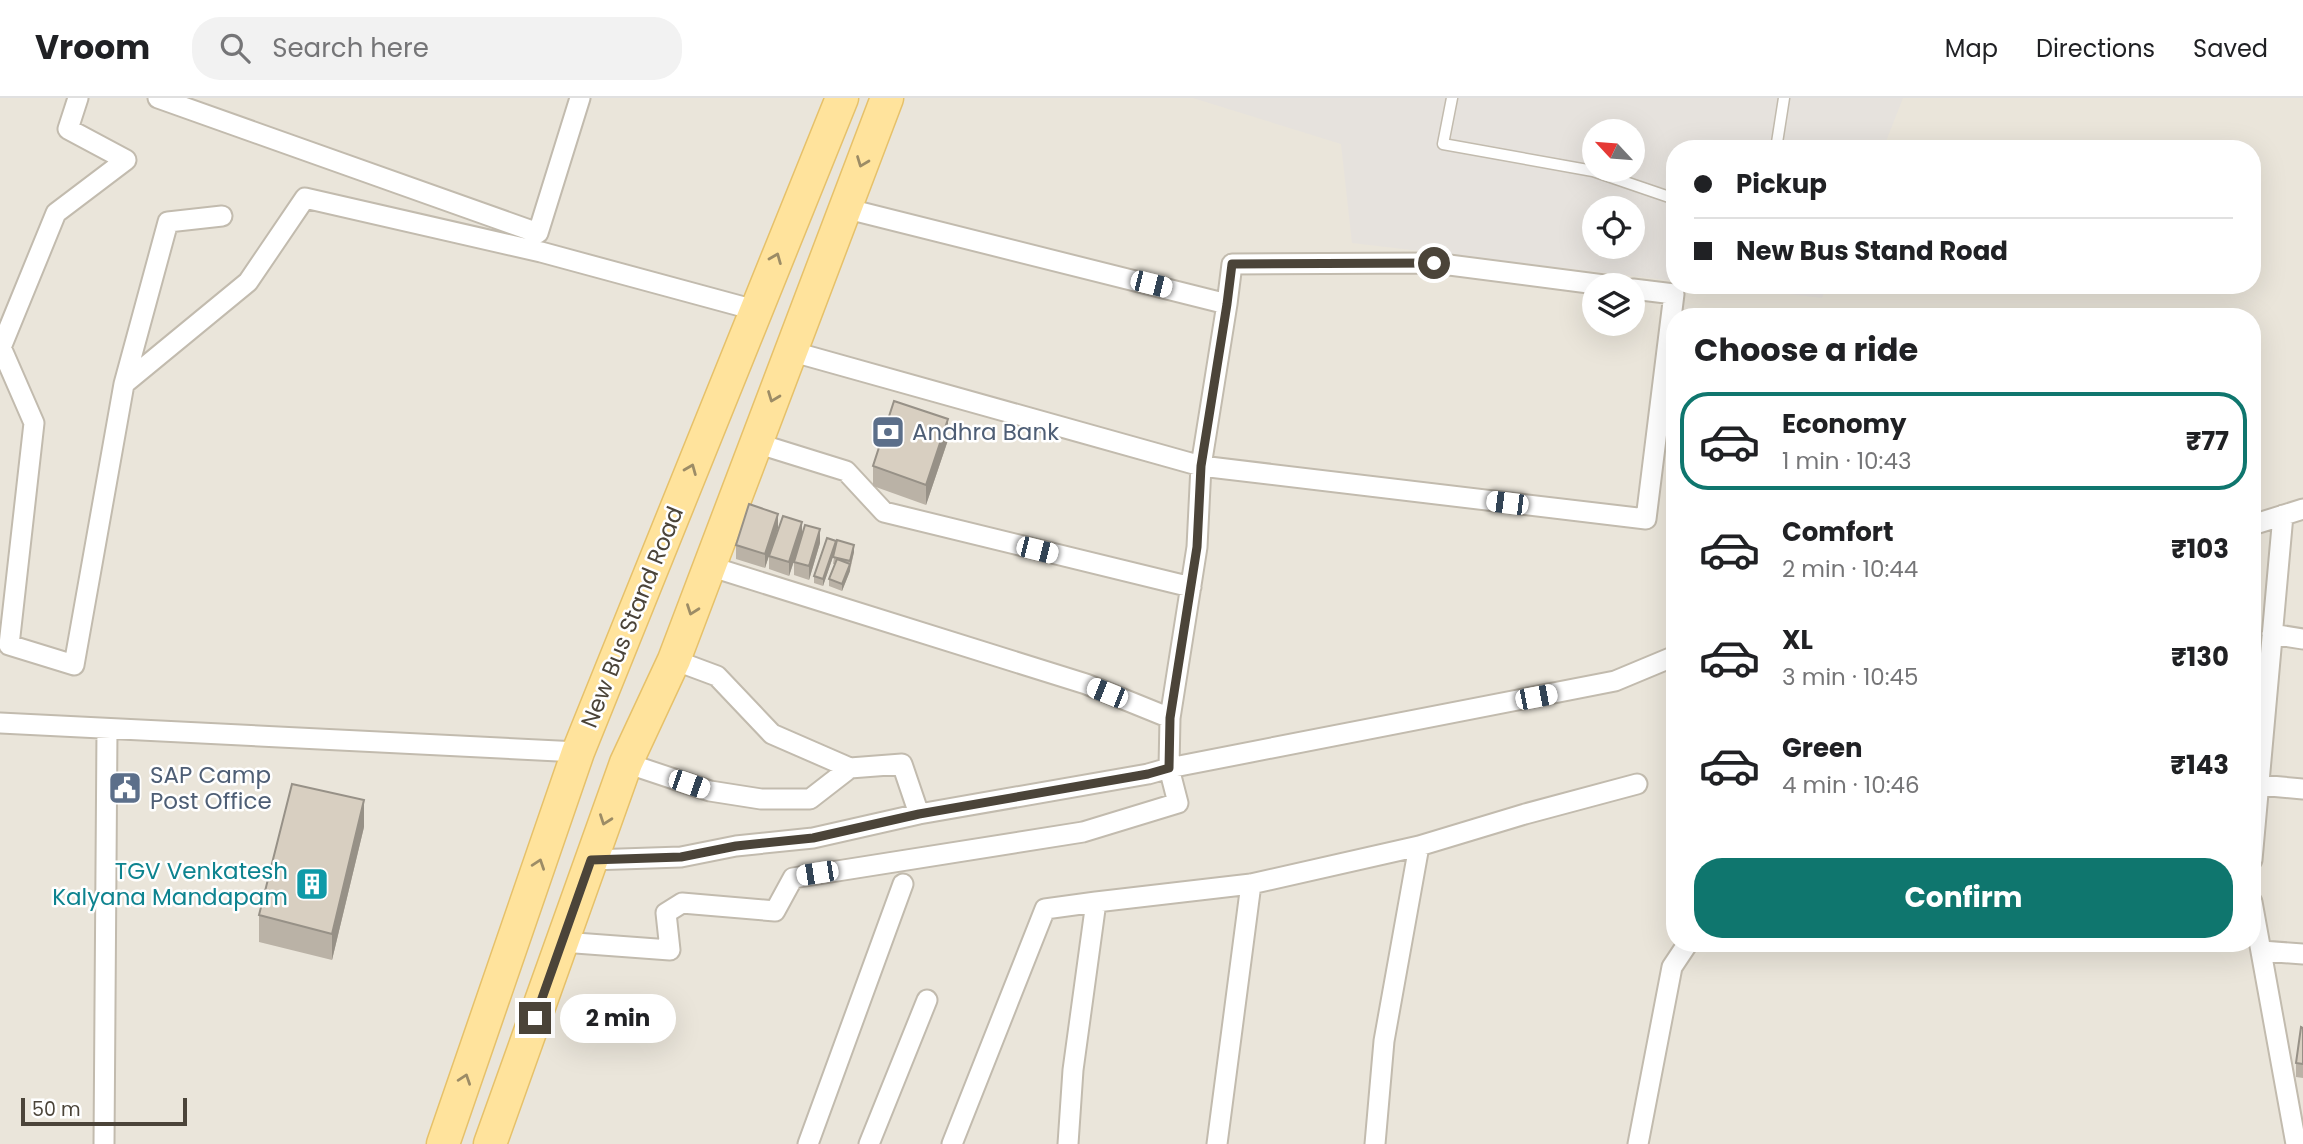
<!DOCTYPE html>
<meta charset="utf-8">
<style>
:root{--surface:#fff;--page:#f2f2f2;--text:#202124;--muted:#757577;--line:#e0e0e0;--accent:#0f766e}
body{margin:0;font-family:Poppins,sans-serif;background:var(--page);color:var(--text);height:100vh;display:flex;flex-direction:column;font-size:26px;white-space:nowrap}
*{box-sizing:border-box;margin:0}
p{font-size:23px;color:var(--muted)}
.icon{flex:none;width:38px;height:38px;fill:none;stroke:currentColor;stroke-width:2;stroke-linecap:round;stroke-linejoin:round}
.map{position:relative;flex:1;overflow:hidden}
.sheet{position:absolute;left:1666px;top:210px;width:595px;height:644px;display:flex;flex-direction:column;background:var(--surface);border-radius:28px;box-shadow:0 7px 28px #0002}
.sheet>*{flex:none}
.hud{position:absolute;left:1666px;top:42px;width:595px;height:154px;border-radius:28px;box-shadow:0 7px 28px #0002;display:grid;align-content:center;height:154px;padding:0 28px;background:var(--surface)}
.needle{width:46px;rotate:296deg}
.buttons{position:absolute;left:1582px;top:21px;display:grid;gap:14px}
.buttons a{display:grid;place-items:center;width:63px;height:63px;border-radius:50%;background:var(--surface);box-shadow:0 7px 28px #0002;font-size:35px}
.scale{position:absolute;left:21px;bottom:18px;width:166px;box-sizing:border-box;padding-left:7px;border:4px solid #4b4439;border-top:0;font-size:19px;line-height:24px;white-space:nowrap;color:#4b4439;-webkit-text-stroke:5px #fff;paint-order:stroke}
.end{position:absolute;width:32px;height:32px;margin:-16px;border:9px solid #4b4439;background:#fff;box-shadow:0 0 0 4px #fff}
.from{border-radius:50%}
.bubble{position:absolute;height:49px;border-radius:24px;background:var(--surface);box-shadow:0 7px 28px #0002;font-size:23px;font-weight:700;line-height:49px;text-align:center}
.car{position:absolute;width:21px;height:42px;margin:-21px -10px;border-radius:9px;box-shadow:0 0 5px 2px #0007;background:linear-gradient(#fff 24%,#345 0 40%,#fff 0 76%,#345 0 86%,#fff 0)}
.hud b{display:flex;align-items:center;gap:24px;height:66px;font-size:26px}
.hud b+b{border-top:2px solid var(--line)}
.hud i{width:18px;height:18px;background:var(--text)}
ul{padding:0;list-style:none}
li{display:flex;align-items:center;gap:21px;height:98px;margin:0 14px 10px;padding:0 14px;border:4px solid transparent;border-radius:28px}
li div{flex:1}
li b{display:block;font-size:26px}
li em{font-style:normal;font-weight:700}
li.current{border-color:var(--accent)}
li>.icon{width:63px;height:63px;stroke-width:1.5}
h2{padding:0 28px;font-size:32px;line-height:84px}
.primary-button{display:flex;gap:14px;margin-top:auto;padding:14px 28px}
.primary-button a{flex:1;height:80px;border-radius:28px;background:var(--accent);color:#fff;font-size:28px;font-weight:700;line-height:80px;text-align:center}
header{display:flex;align-items:center;gap:42px;box-sizing:border-box;height:98px;padding:0 35px;background:var(--surface);border-bottom:2px solid var(--line)}
header strong{font-size:33px}
nav{display:flex;gap:38px;margin-inline-start:auto;font-size:24px}
.search{width:490px;height:63px;background:var(--page);display:flex;align-items:center;gap:18px;box-sizing:border-box;padding:0 24px;border-radius:28px;color:var(--muted);font-size:26px}
.map>svg:first-child{display:block}
.residential{fill:#eae5da;fill-rule:evenodd}
.industrial{fill:#e6e2dd;fill-rule:evenodd}
.lines{fill:none;stroke-linecap:round;stroke-linejoin:round}
.lane-casing{stroke:#c2bbae;stroke-width:13}
.street-casing{stroke:#c2bbae;stroke-width:23}
.primary-casing{stroke:#e6c16a;stroke-width:35}
.lane{stroke:#fff;stroke-width:10}
.street{stroke:#fff;stroke-width:19}
.primary{stroke:#ffe39c;stroke-width:32}
.wall{fill:#bab2a6}
.shaded-wall{fill:#979187}
.building{fill:#d8cfc1;stroke:#979187;stroke-width:2}
.oneway{stroke:#9c8c66}
.route{stroke:#4b4439;stroke-width:9}
.labels{text-anchor:middle;stroke-width:5;stroke-linejoin:round;paint-order:stroke}
.service-label{font-size:23px;fill:#4e5e75;stroke:#fff;text-anchor:start}
.street-label{font-size:23px;fill:#4b4439;stroke:#fff}
.culture-label{font-size:23px;fill:#0d838f;stroke:#fff;text-anchor:end}
</style>
<header>
<strong>Vroom</strong>
<div class="search"><svg class="icon" aria-label="search" viewBox="0 0 24 24"><circle cx="10" cy="10" r="6"/><path d="M15 15l6 6"/></svg>Search here</div>
<nav><a>Map</a><a>Directions</a><a>Saved</a></nav>
</header>
<div class="map">
<svg width="2303" height="1046" viewBox="0 0 2303 1046">
<rect width="100%" height="100%" fill="#f6f3ec"/>
<path class="residential" d="M0,0h2303v1046h-2303zM1594,33h39v39h-39zM1675,51h577v136h-577zM1594,110h39v39h-39zM1594,187h39v39h-39zM1675,219h577v626h-577z"/>
<path class="industrial" d="M1193,0h710l-20,51h-208v132l-323,-38 -11,-99zM1594,33h39v39h-39zM1594,110h39v39h-39z
M1713,187h114l-5,13z"/>
<g class="lines">
<defs>
<path id="lane" d="M1452,0l-9,46 150,27 82,28
M1776,51l8,-51"/>
<path id="street" d="M158,0l380,135 42,-135
M844,110l383,96 -26,162 445,53 28,-225 -41,-5
M1227,206l5,-40 202,-1 170,22
M0,247l34,78 -25,222 65,20 50,-281 124,-102 57,-84 236,54 214,58
M0,252l56,-137 70,-53 -58,-31 10,-31
M124,286l44,-162 54,-6
M756,345l90,28 38,41 307,75
M2252,427l51,-16
M709,468l377,118 84,34 27,-171 4,-81 -411,-115
M2272,536l31,5
M1170,620l-1,50 446,-87 60,-25
M0,625l578,29
M626,665l84,28 51,8h49l40,-31
M2259,687l44,4
M591,762l90,-3 55,-11 77,-8 106,-24 -17,-50 -52,4 -78,-34 -55,-58 -43,-16
M2252,762l31,-345
M1096,804l155,-18 168,-38
M2252,804l44,242
M562,844l108,8 -4,-37 16,-10 93,8 18,-33 290,-46 95,-29 -9,-35 -21,6 -229,40
M2262,853l41,3
M104,1046l3,-415
M808,1046l95,-260
M869,1046l58,-144
M952,1046l93,-235 51,-7 -23,168 -5,74
M1217,1046l34,-260
M1375,1046l9,-103 35,-195 106,-32 112,-30
M1638,1046l34,-177 16,-24"/>
<path id="primary" d="M443,1046l135,-392 264,-654
M490,1046l136,-381 48,-103 213,-562"/>
</defs>
<use href="#lane" class="lane-casing"/>
<use href="#street" class="street-casing"/>
<use href="#primary" class="primary-casing"/>
<use href="#lane" class="lane"/>
<use href="#street" class="street"/>
<use href="#primary" class="primary"/>
</g>
<path class="wall" d="M948,342l-22,65 -53,-19v-20z
M778,430l-13,40 -29,-9v-14z
M802,436l18,9 -11,37 -15,-5v-13l4,-12 -9,26 -20,-7v-13z
M836,449l18,5 -4,19 -8,20 -13,-5v-7l6,-15h-2l2,-13 -12,35 -9,-3v-7z
M364,729l-32,133 -73,-18v-27z
M2303,930v50l-7,-1v-14z"/>
<path class="shaded-wall" d="M948,321v21l-22,65v-20z
M778,416v14l-13,40v-14z
M802,424v14l-13,40v-14z
M820,431v14l-11,37v-14z
M836,443v7l-13,38v-7z
M854,447v7l-4,16v-7z
M850,466v7l-8,20v-7z
M364,702v27l-32,133v-26z"/>
<path class="building" d="M894,303l54,18 -22,66 -53,-19z
M749,406l29,10 -13,40 -29,-9z
M783,418l19,6 -13,40 -20,-6z
M805,427l15,4 -11,37 -15,-4z
M827,440l9,3 -13,38 -9,-3z
M837,442l17,5 -4,16 -17,-4z
M837,461l13,5 -8,20 -13,-5z
M292,686l72,16 -32,134 -73,-19z
M2301,929l2,1v36l-7,-1z"/>
<defs><path id="oneway-chevron" d="M-2-3.5L2.5 0L-2 3.5" fill="none" stroke-width="1.6" stroke-linecap="round" stroke-linejoin="round" transform="scale(1.75)"/></defs>
<g class="oneway">
<use href="#oneway-chevron" transform="translate(862 64) rotate(111)"/>
<use href="#oneway-chevron" transform="translate(776 160) rotate(-68)"/>
<use href="#oneway-chevron" transform="translate(773 299) rotate(111)"/>
<use href="#oneway-chevron" transform="translate(691 371) rotate(-68)"/>
<use href="#oneway-chevron" transform="translate(692 512) rotate(110)"/>
<use href="#oneway-chevron" transform="translate(605 722) rotate(110)"/>
<use href="#oneway-chevron" transform="translate(539 766) rotate(-71)"/>
<use href="#oneway-chevron" transform="translate(465 981) rotate(-71)"/>
</g>
<g class="lines">
<path class="route" d="M535,920l56,-158 90,-3 55,-11 77,-8 106,-24 229,-40 21,-6 1,-50 27,-171 4,-81 26,-162 5,-40 202,-1"/>
</g>
<defs>
<symbol id="bank-square" viewBox="-11 -11 22 22"><rect x="-9" y="-9" width="18" height="18" rx="4" fill="#5c6f8a" stroke="#fff"/><path d="M-6-4H6V4H-6ZM0-2.3a2.3 2.3 0 1 0 0 4.6a2.3 2.3 0 1 0 0-4.6Z" fill="#fff"/></symbol>
<symbol id="civic-square" viewBox="-11 -11 22 22"><rect x="-9" y="-9" width="18" height="18" rx="4" fill="#5c6f8a" stroke="#fff"/><path d="M-.6-6.5H3V-4.5H.6V-3L4-1V1h2V6H-6V1h2V-1L-.6-3ZM-1.2 2.5V6h2.4V2.5Z" fill="#fff"/></symbol>
<symbol id="building-square" viewBox="-11 -11 22 22"><rect x="-9" y="-9" width="18" height="18" rx="4" fill="#0f9aa8" stroke="#fff"/><path d="M-4-6H4V6H1V3H-1V6H-4ZM-2.5-4.3h1.7v1.8h-1.7ZM.8-4.3h1.7v1.8H.8ZM-2.5-1h1.7V.8h-1.7ZM.8-1h1.7V.8H.8Z" fill="#fff"/></symbol>
</defs>
<g fill-rule="evenodd">
<use href="#bank-square" x="869" y="315" width="38" height="38"/>
<use href="#civic-square" x="106" y="671" width="38" height="38"/>
<use href="#building-square" x="293" y="767" width="38" height="38"/>
</g>
<g class="labels">
<g class="service-label">
<text x="912" y="342">Andhra Bank</text>
<text x="150" y="685">SAP Camp<tspan x="150" dy="26">Post Office</tspan></text>
</g>
<g class="street-label">
<text transform="translate(632 519) rotate(-68)" y="8">New Bus Stand Road</text>
</g>
<g class="culture-label">
<text x="288" y="781">TGV Venkatesh<tspan x="288" dy="26">Kalyana Mandapam</tspan></text>
</g>
</g>
</svg>
<div class="buttons">
<a><svg class="needle" viewBox="-14 -14 28 28"><path d="M0-13l5 13h-10z" fill="#e53935"/><path d="M0 13l5-13h-10z" fill="#757577"/></svg></a>
<a><svg class="icon" aria-label="locate" viewBox="0 0 24 24"><circle cx="12" cy="12" r="6"/><path d="M12 2v4M12 18v4M2 12h4M18 12h4"/></svg></a>
<a><svg class="icon" aria-label="layers" viewBox="0 0 24 24"><path d="M12 4l9 5-9 5-9-5zM3 14l9 5 9-5"/></svg></a>
</div>
<div class="scale">50 m</div>
<i class="end from" style="left:1434px;top:165px"></i>
<i class="end" style="left:535px;top:920px"></i>
<div class="bubble" style="left:560px;top:896px;width:116px">2 min</div>
<i class="car" style="left:1151px;top:186px;rotate:104deg"></i>
<i class="car" style="left:1507px;top:405px;rotate:277deg"></i>
<i class="car" style="left:1037px;top:452px;rotate:104deg"></i>
<i class="car" style="left:1107px;top:595px;rotate:292deg"></i>
<i class="car" style="left:1536px;top:599px;rotate:79deg"></i>
<i class="car" style="left:689px;top:686px;rotate:109deg"></i>
<i class="car" style="left:817px;top:775px;rotate:261deg"></i>
<div class="hud">
<b><i class="from"></i>Pickup</b>
<b><i></i>New Bus Stand Road</b>
</div>
<section class="sheet">
<h2>Choose a ride</h2>
<ul>
<li class="current"><svg class="icon" aria-label="car" viewBox="0 0 24 24"><path d="M5 17H2v-5l4-1 3-4h7l3 4 3 1v5h-3M9 17h6M6 11h13"/><circle cx="7" cy="17" r="2"/><circle cx="17" cy="17" r="2"/></svg><div><b>Economy</b><p>1 min · 10:43</p></div><em>₹77</em></li>
<li><svg class="icon" aria-label="car" viewBox="0 0 24 24"><path d="M5 17H2v-5l4-1 3-4h7l3 4 3 1v5h-3M9 17h6M6 11h13"/><circle cx="7" cy="17" r="2"/><circle cx="17" cy="17" r="2"/></svg><div><b>Comfort</b><p>2 min · 10:44</p></div><em>₹103</em></li>
<li><svg class="icon" aria-label="car" viewBox="0 0 24 24"><path d="M5 17H2v-5l4-1 3-4h7l3 4 3 1v5h-3M9 17h6M6 11h13"/><circle cx="7" cy="17" r="2"/><circle cx="17" cy="17" r="2"/></svg><div><b>XL</b><p>3 min · 10:45</p></div><em>₹130</em></li>
<li><svg class="icon" aria-label="car" viewBox="0 0 24 24"><path d="M5 17H2v-5l4-1 3-4h7l3 4 3 1v5h-3M9 17h6M6 11h13"/><circle cx="7" cy="17" r="2"/><circle cx="17" cy="17" r="2"/></svg><div><b>Green</b><p>4 min · 10:46</p></div><em>₹143</em></li>
</ul>
<div class="primary-button"><a>Confirm</a></div>
</section>
</div>
